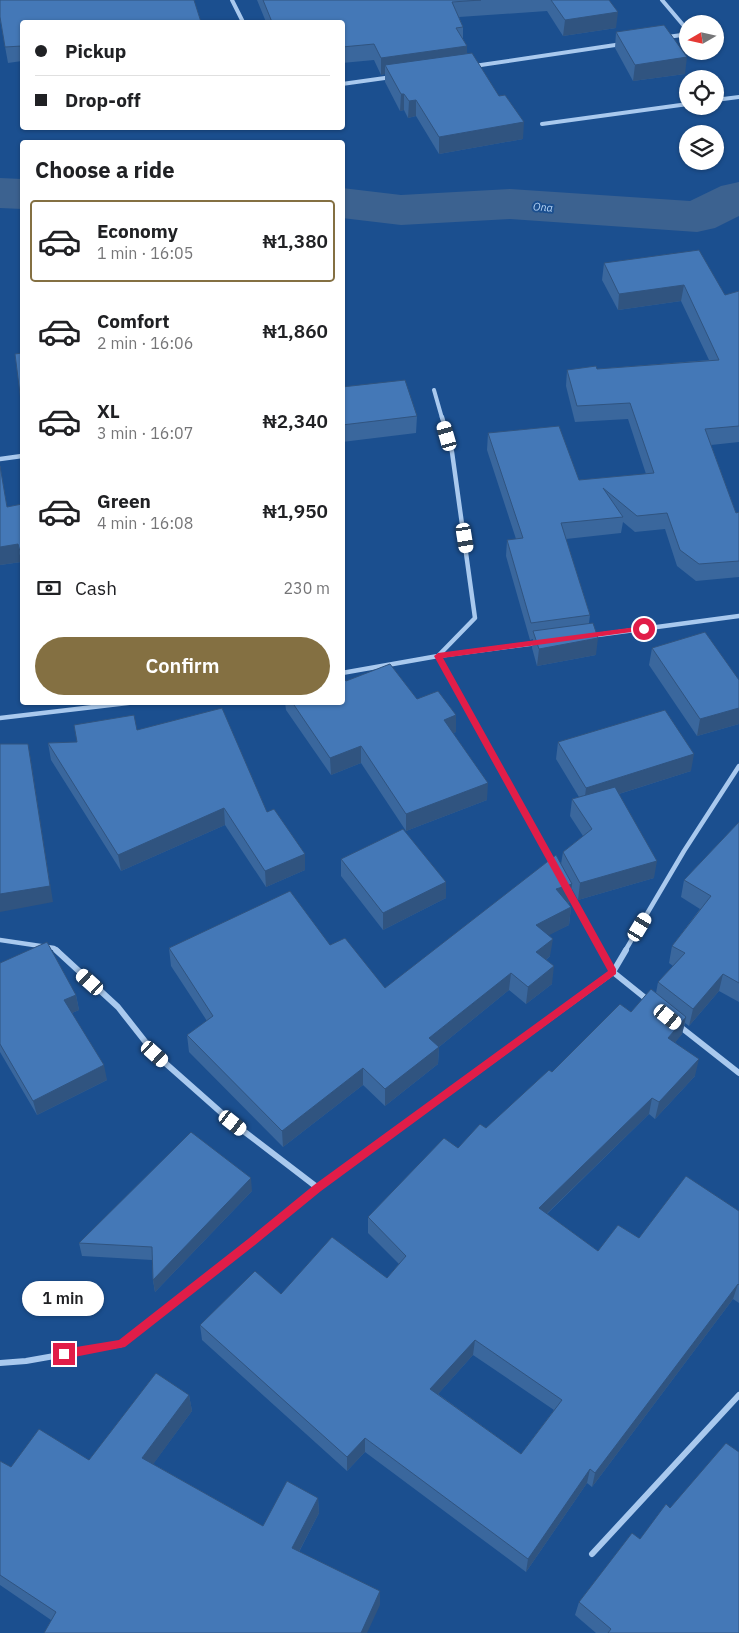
<!DOCTYPE html>
<meta charset="utf-8">
<style>
:root{--surface:#fff;--page:#f2f2f2;--text:#202124;--muted:#757577;--line:#e0e0e0;--accent:#847042}
body{margin:0;font-family:"IBM Plex Sans",sans-serif;background:var(--page);color:var(--text);height:100vh;display:flex;flex-direction:column;font-size:19px;white-space:nowrap}
*{box-sizing:border-box;margin:0}
p{font-size:16px;color:var(--muted)}
.icon{flex:none;width:28px;height:28px;fill:none;stroke:currentColor;stroke-width:2;stroke-linecap:round;stroke-linejoin:round}
.map{position:relative;flex:1;overflow:hidden}
.details{position:absolute;left:20px;top:140px;width:325px;height:565px;display:flex;flex-direction:column;background:var(--surface);border-radius:5px;box-shadow:0 1px 4px #0004}
.details>*{flex:none}
.hud{position:absolute;left:20px;top:20px;width:325px;height:110px;border-radius:5px;box-shadow:0 1px 4px #0004;display:grid;align-content:center;height:110px;padding:0 15px;background:var(--surface)}
.needle{width:32px;rotate:261deg}
.buttons{position:absolute;left:679px;top:15px;display:grid;gap:10px}
.buttons a{display:grid;place-items:center;width:45px;height:45px;border-radius:50%;background:var(--surface);box-shadow:0 1px 4px #0004;font-size:25px}
.end{position:absolute;width:22px;height:22px;margin:-11px;border:6px solid #e11d48;background:#fff;box-shadow:0 0 0 2px #fff}
.from{border-radius:50%}
.bubble{position:absolute;height:35px;border-radius:18px;background:var(--surface);box-shadow:0 1px 4px #0004;font-size:16px;font-weight:600;line-height:35px;text-align:center}
.car{position:absolute;width:15px;height:30px;margin:-15px -8px;border-radius:6px;box-shadow:0 0 4px 1px #0007;background:linear-gradient(#fff 24%,#345 0 40%,#fff 0 76%,#345 0 86%,#fff 0)}
.hud b{display:flex;align-items:center;gap:18px;height:48px;font-size:19px}
.hud b+b{border-top:1px solid var(--line)}
.hud i{width:12px;height:12px;background:var(--text)}
ul{padding:0;list-style:none}
li{display:flex;align-items:center;gap:15px;height:82px;margin:0 10px 8px;padding:0 5px;border:2px solid transparent;border-radius:5px}
li div{flex:1}
li b{display:block;font-size:19px}
li em{font-style:normal;font-weight:600}
li.selected{border-color:var(--accent)}
li>.icon{width:45px;height:45px;stroke-width:1.5}
h2{padding:0 15px;font-size:22px;line-height:60px}
.pay{display:flex;align-items:center;gap:12px;height:55px;padding:0 15px;font-size:19px}
.pay p{margin-inline-start:auto}
.primary-button{display:flex;gap:10px;margin-top:auto;padding:10px 15px}
.primary-button a{flex:1;height:58px;border-radius:30px;background:var(--accent);color:#fff;font-size:20px;font-weight:600;line-height:58px;text-align:center}
.map>svg:first-child{display:block}
.lines{fill:none;stroke-linecap:round;stroke-linejoin:round}
.river{fill:#3c6290;fill-rule:evenodd}
.street-far2{stroke:#a9c9ee;stroke-width:4}
.street-far1{stroke:#a9c9ee;stroke-width:4.5}
.street{stroke:#a9c9ee;stroke-width:6}
.wall{fill:#3a679d;fill-rule:evenodd}
.shaded-wall{fill:#305480}
.building{fill:#4478b7;stroke:#305480;fill-rule:evenodd}
.route{fill:#e11d48}
.labels{text-anchor:middle;stroke-width:4;stroke-linejoin:round;paint-order:stroke}
.far-water-label{font-size:11px;font-style:italic;fill:#b5d3f5;stroke:#1b4f8f}
</style>
<div class="map">
<svg width="739" height="1633" viewBox="0 0 739 1633">
<rect width="100%" height="100%" fill="#1b4f8f"/>
<g class="lines">
<path class="river" d="M0,178l22,1v30l-22,-1z
M739,182v34l-24,12 -18,4 -187,-13 -109,6 -59,-7v-30l59,7 109,-6 180,12 31,-15z"/>
<path class="street-far2" d="M232,0l11,22
M662,0l22,26 2,6 -4,3 -15,2
M474,66l148,-22
M342,84l50,-7
M715,100l24,-3
M542,124l146,-20
M434,390l8,28"/>
<path class="street-far1" d="M442,417l10,35 23,166 -37,38 116,210
M0,459l22,-3
M590,636l149,-20
M342,673l96,-17 99,-13
M0,718l136,-16
M568,891l34,60
M0,940l54,8 4,3
M625,951l59,-100 55,-85"/>
<path class="street" d="M56,950l62,57 37,47 78,69 85,65
M601,950l12,22 36,29
M678,1025l61,48
M0,1363l26,-2 96,-17 196,-156 295,-216 13,-22
M592,1554l147,-159"/>
</g>
<path class="wall" d="M257,0h352l7,28 -53,8 -16,-25 -88,6 4,10v12l4,7v7l56,86 -84,15 -23,-38 -8,2 -4,-8 -4,1 -15,-29v-8l-4,1 -7,-15 -32,3v-41h-76z
M0,19l22,3v39l-14,2z
M616,32l69,42 -52,7 -18,-33z
M604,263l121,32 14,-4v151l-28,3 25,68 3,-1v65l-43,4 -19,-15 -12,-37 -30,3 -12,-10 -2,11 -55,6 24,76 -1,8 7,32 -59,11 -5,-18 1,-9 -3,1 -24,-84 1,-16 9,-1 -29,-89 1,-17 91,47 67,-6 -18,-55 -53,3 -9,-36 1,-16 30,-1 112,-9 -28,-59 -63,9 -16,-30z
M342,387l75,29 -1,17 -74,9z
M0,466l7,41 15,-3v63l-1,-5 -21,3z
M652,648l87,32v44l-42,12 -48,-71z
M346,681l71,18 39,33 -3,1 34,67 -81,31 -45,-68 -30,12 -45,-65 -1,-8h57z
M137,730l130,82 38,58 -39,17 -41,-62 -104,46 -70,-111 -3,-17 29,-1z
M558,742l133,29 -72,23 35,84 -76,22 -6,-11 -2,13 -2,1 3,4 -2,18 -21,10 2,21 -4,4 6,24 -26,20 -17,-14 -70,57 -1,17 -53,42 -22,-21 -80,62 -94,-95 -2,-17 20,-14 -36,-55 -2,-18 161,-3 55,43 176,-124 2,-12 20,-16 -13,-20 2,-17 7,-2 -23,-38z
M739,822v180l-20,-11 -30,35 -4,-3 -3,11 -7,8 20,34 -40,43 -6,-5 -102,100 51,37 41,-13 100,-27v92l-6,-4 -141,188 -5,-4 -61,89 -161,-120 -18,19 -145,-131 -2,-15 81,-31 106,-16 12,-14 -31,-31v-16l90,-69 28,-20 66,-56 104,-79 2,-11 15,-16 -4,-3 3,-17 28,-37 -19,-12 3,-17zM473,1355l81,55 -33,44 -83,-60z
M341,859l105,39 -63,32 -42,-54z
M0,963l76,32 3,15 -7,3 35,67 -70,35 -37,-63z
M252,1191l-97,101 -2,-12 -1,-20 -70,-4 -3,-13z
M189,1395l3,16 -39,53 110,62 55,-28 1,15 -20,39 81,53 -329,15 -51,-35v-124l11,6 78,-7z
M670,1508l69,125h-143l-21,-18 4,-13z"/>
<path class="shaded-wall" d="M618,12l-2,16 -53,8 2,-16z
M467,46v16l-82,3v9l-4,1v-17z
M687,57l-2,17 -52,7 2,-16z
M401,94h3v16l-4,1z
M416,100v16l-8,2 1,-17z
M524,122l-1,17 -84,15v-17z
M684,285l-3,16 -63,9 1,-16z
M18,544l3,18 -21,3v-18z
M598,638l-2,17 -59,11 2,-17z
M739,708v16l-42,12 3,-17z
M456,715v17l-13,5 1,-17z
M28,744l3,16 22,142 -53,10v-18z
M361,746v17l-30,12 -1,-17z
M694,754l-3,17 -107,34 2,-17z
M488,783l-1,17 -81,31v-17z
M224,808l1,17 -104,46 -3,-16z
M305,854v16l-39,17 -1,-16z
M657,861l-3,17 -76,22 2,-17z
M446,882v16l-63,32v-17z
M572,884l-2,18 -16,5 2,-18z
M571,907l-2,18 -35,18 2,-18z
M553,939l-3,17 -16,14 2,-18z
M554,966l-2,18 -26,20 2,-17z
M511,973l-2,17 -70,57 -1,17 -53,42v-17l44,-51z
M723,974l-4,17 -30,35 4,-17z
M76,995l3,15 -12,5 -3,-15z
M686,1017l-4,17 -17,21 3,-17z
M699,1059l-4,17 -40,43 4,-17z
M104,1065l3,15 -70,35 -4,-14z
M363,1068v17l-80,62 -1,-16z
M652,1098l-3,16 -113,110 3,-16z
M251,1178l1,13 -97,101 -2,-12z
M738,1284l-5,15 -141,188 3,-14z
M475,1340l-2,15 -43,48v-14z
M189,1395l3,16 -46,63 -4,-16z
M365,1438v14l-18,19v-14z
M590,1469l-3,14 -61,89 2,-13z
M318,1498l1,15 -26,50 -1,-15z
M380,1591v14l-13,28h-6z"/>
<path class="building" d="M0,0h194l7,22h-179v24l-17,1 -5,-30z
M263,0h218l-29,2 11,25 -7,1 11,18 -86,12 -7,-14 -32,3v-25h-70z
M551,0h58l9,12 -53,8z
M664,25l23,32 -52,8 -19,-33z
M472,53l27,43 6,-1 19,27 -85,15 -23,-37 -7,1 -5,-7h-3l-16,-29z
M699,250l26,45 14,-4v135l-34,3 31,84 3,-1v49l-40,3 -19,-14 -13,-37 -30,3 -34,-28 20,29 -62,6 29,92 -59,8 -24,-83 16,-2 -35,-105 71,-7 20,54 75,-7 -24,-70 -53,3 -10,-36 29,-4 1,3 122,-9 -35,-75 -65,9 -15,-31z
M22,353v57l-7,-56z
M405,380l12,36 -75,9v-38z
M0,466l7,41 15,-3v55l-4,-15 -18,3z
M593,623l5,15 -59,11 -6,-18z
M705,632l34,48v28l-39,11 -48,-71z
M390,664l27,35 21,-8 18,24 -12,5 44,63 -82,31 -45,-68 -31,12 -38,-56h50v-26l4,5z
M222,708l45,104 7,-3 31,45 -40,17 -41,-63 -106,47 -70,-112 29,-1 -3,-17 60,-10 3,15z
M665,710l29,44 -108,34 -28,-46z
M0,744h28l22,142 -50,8z
M615,787l42,74 -77,22 -17,-31 29,-23 -20,-30z
M739,822v161l-16,-9 -30,35 -35,-27 27,-29 -13,-7 39,-50 -27,-16z
M403,829l43,53 -63,31 -42,-54z
M556,855l16,29 -16,5 15,18 -35,18 17,14 -17,13 18,14 -26,21 -17,-14 -82,65 10,9 -54,42 -22,-21 -81,63 -95,-96 26,-19 -44,-68 121,-57 40,54 15,-7 40,50z
M47,942l29,53 -12,5 40,65 -71,36 -33,-57v-81z
M651,989l35,28 -18,21 31,21 -40,43 -7,-4 -113,110 59,43 20,-26 21,13 47,-62 53,35v74l-1,-1 -143,189 -5,-4 -62,90 -163,-121 -18,19 -147,-132 55,-54 26,23 51,-57 55,41 19,-22 -38,-39 76,-79 14,10 22,-24 6,4 63,-58 3,2 68,-68 11,8zM475,1340l87,60 -41,54 -91,-65z
M191,1132l60,46 -98,102 -1,-33 -73,-4z
M156,1373l33,22 -47,63 121,68 24,-45 31,17 -26,50 88,43 -19,42h-317l12,-21 -56,-37v-114l11,6 28,-38 50,31z
M726,1443l13,9v181h-131l3,-4 -32,-27 53,-69 8,6 26,-35 4,4z"/>
<path class="route" d="M644,626l2,1v3l-203,28 173,311v5l-295,217 -66,54 -130,102 -61,12 -3,-2v-6l3,-2 55,-9 129,-101 66,-54 294,-214 -174,-315 4,-3z"/>
<g class="labels">
<g class="far-water-label">
<text transform="translate(543 207) rotate(4)" y="4">Ona</text>
</g>
</g>
</svg>
<div class="buttons">
<a><svg class="needle" viewBox="-14 -14 28 28"><path d="M0-13l5 13h-10z" fill="#e53935"/><path d="M0 13l5-13h-10z" fill="#757577"/></svg></a>
<a><svg class="icon" aria-label="locate" viewBox="0 0 24 24"><circle cx="12" cy="12" r="6"/><path d="M12 2v4M12 18v4M2 12h4M18 12h4"/></svg></a>
<a><svg class="icon" aria-label="layers" viewBox="0 0 24 24"><path d="M12 4l9 5-9 5-9-5zM3 14l9 5 9-5"/></svg></a>
</div>
<i class="end from" style="left:644px;top:629px"></i>
<i class="end" style="left:64px;top:1354px"></i>
<div class="bubble" style="left:22px;top:1281px;width:82px">1 min</div>
<i class="car" style="left:447px;top:436px;rotate:344deg"></i>
<i class="car" style="left:465px;top:538px;rotate:171deg"></i>
<i class="car" style="left:640px;top:927px;rotate:31deg"></i>
<i class="car" style="left:90px;top:982px;rotate:312deg"></i>
<i class="car" style="left:668px;top:1017px;rotate:129deg"></i>
<i class="car" style="left:155px;top:1054px;rotate:132deg"></i>
<i class="car" style="left:233px;top:1123px;rotate:128deg"></i>
<div class="hud">
<b><i class="from"></i>Pickup</b>
<b><i></i>Drop-off</b>
</div>
<section class="details">
<h2>Choose a ride</h2>
<ul>
<li class="selected"><svg class="icon" aria-label="car" viewBox="0 0 24 24"><path d="M5 17H2v-5l4-1 3-4h7l3 4 3 1v5h-3M9 17h6M6 11h13"/><circle cx="7" cy="17" r="2"/><circle cx="17" cy="17" r="2"/></svg><div><b>Economy</b><p>1 min · 16:05</p></div><em>₦1,380</em></li>
<li><svg class="icon" aria-label="car" viewBox="0 0 24 24"><path d="M5 17H2v-5l4-1 3-4h7l3 4 3 1v5h-3M9 17h6M6 11h13"/><circle cx="7" cy="17" r="2"/><circle cx="17" cy="17" r="2"/></svg><div><b>Comfort</b><p>2 min · 16:06</p></div><em>₦1,860</em></li>
<li><svg class="icon" aria-label="car" viewBox="0 0 24 24"><path d="M5 17H2v-5l4-1 3-4h7l3 4 3 1v5h-3M9 17h6M6 11h13"/><circle cx="7" cy="17" r="2"/><circle cx="17" cy="17" r="2"/></svg><div><b>XL</b><p>3 min · 16:07</p></div><em>₦2,340</em></li>
<li><svg class="icon" aria-label="car" viewBox="0 0 24 24"><path d="M5 17H2v-5l4-1 3-4h7l3 4 3 1v5h-3M9 17h6M6 11h13"/><circle cx="7" cy="17" r="2"/><circle cx="17" cy="17" r="2"/></svg><div><b>Green</b><p>4 min · 16:08</p></div><em>₦1,950</em></li>
</ul>
<div class="pay"><svg class="icon" aria-label="cash" viewBox="0 0 24 24"><path d="M3 7h18v10H3z"/><circle cx="12" cy="12" r="2"/></svg>Cash<p>230 m</p></div>
<div class="primary-button"><a>Confirm</a></div>
</section>
</div>
